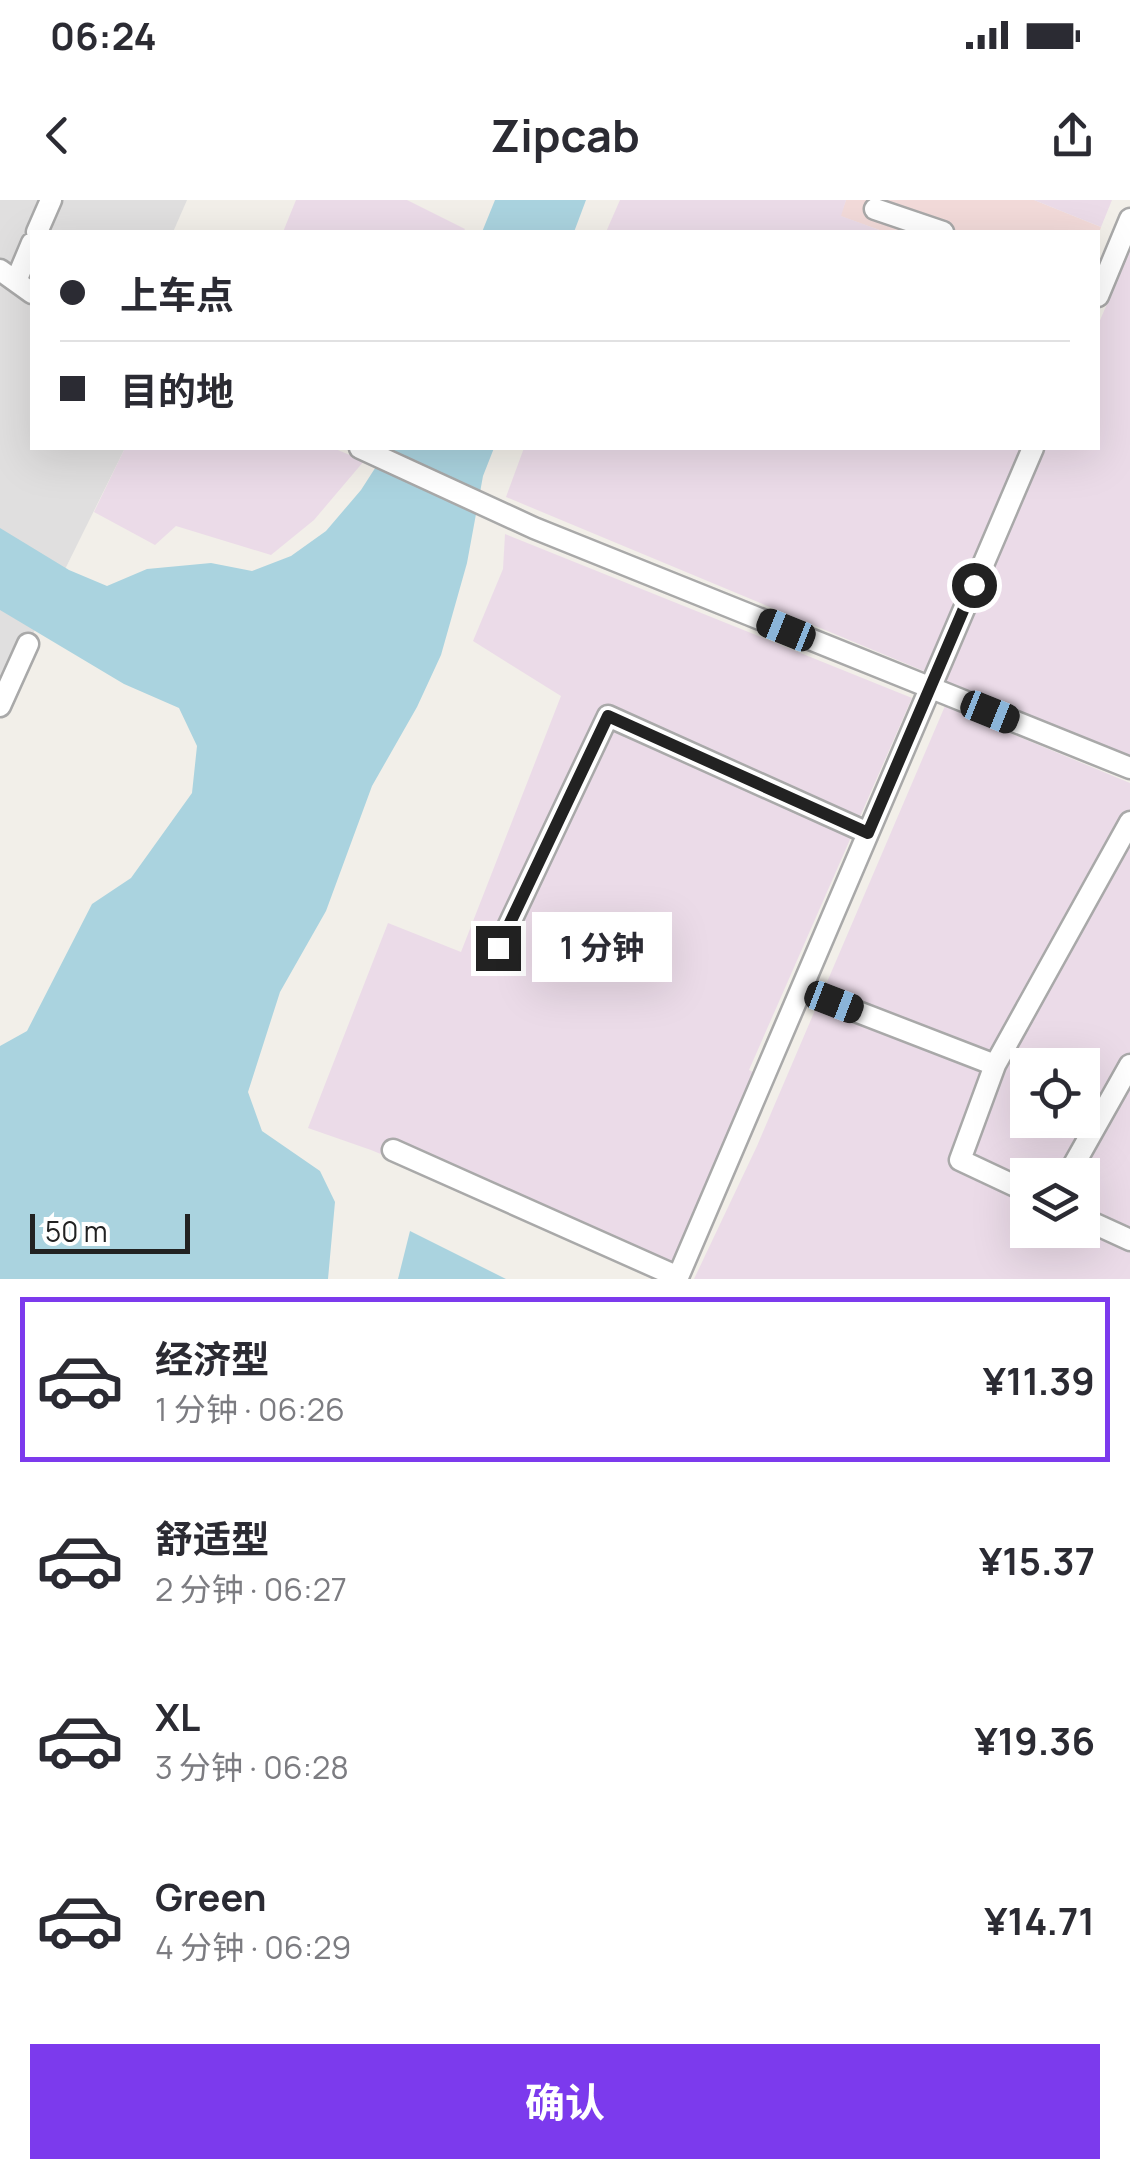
<!DOCTYPE html>
<html lang="zh">
<meta charset="utf-8">
<style>
:root{--surface:#fff;--page:#f2f2f3;--text:#2b2b33;--muted:#7c7c81;--line:#e1e1e2;--accent:#7c3aed}
body{margin:0;font-family:Manrope,"Noto Sans SC",sans-serif;background:var(--page);color:var(--text);height:100vh;display:flex;flex-direction:column;font-size:38px;white-space:nowrap}
*{box-sizing:border-box;margin:0}
p{font-size:32px;color:var(--muted)}
.icon{flex:none;width:55px;height:55px;fill:none;stroke:currentColor;stroke-width:2;stroke-linecap:round;stroke-linejoin:round}
.map{position:relative;height:1079px;overflow:hidden}
.details{display:flex;flex-direction:column;background:var(--surface);flex:1}
.details>*{flex:none}
.top-card{position:absolute;left:30px;top:30px;width:1070px;height:220px;border-radius:0px;box-shadow:0 10px 40px #0002;display:grid;align-content:center;height:220px;padding:0 30px;background:var(--surface)}
.controls{position:absolute;left:1010px;top:848px;display:grid;gap:20px}
.controls a{display:grid;place-items:center;width:90px;height:90px;border-radius:0px;background:var(--surface);box-shadow:0 10px 40px #0002;font-size:50px}
.scale{position:absolute;left:30px;bottom:25px;width:160px;box-sizing:border-box;padding-left:10px;border:5px solid #222;border-top:0;font-size:28px;line-height:35px;white-space:nowrap;color:#222;-webkit-text-stroke:8px #fff;paint-order:stroke}
.end{position:absolute;width:45px;height:45px;margin:-22px;border:12px solid #222;background:#fff;box-shadow:0 0 0 5px #fff}
.from{border-radius:50%}
.bubble{position:absolute;height:70px;border-radius:0px;background:var(--surface);box-shadow:0 10px 40px #0002;font-size:32px;font-weight:700;line-height:70px;text-align:center}
.car{position:absolute;width:30px;height:60px;margin:-30px -15px;border-radius:12px;box-shadow:0 0 8px 2px #0007;background:linear-gradient(#222 24%,#8ab4d8 0 40%,#222 0 76%,#8ab4d8 0 86%,#222 0)}
.top-card b{display:flex;align-items:center;gap:35px;height:95px;font-size:38px}
.top-card b+b{border-top:2px solid var(--line)}
.top-card i{width:25px;height:25px;background:var(--text)}
ul{padding:18px 0 0;list-style:none}
li{display:flex;align-items:center;gap:30px;height:165px;margin:0 20px 15px;padding:0 10px;border:5px solid transparent;border-radius:0px}
li div{flex:1}
li b{display:block;font-size:38px}
li em{font-style:normal;font-weight:700}
li.active{border-color:var(--accent)}
li>.icon{width:90px;height:90px;stroke-width:1.5}
.action{display:flex;gap:20px;margin-top:auto;padding:20px 30px}
.action a{flex:1;height:115px;border-radius:0px;background:var(--accent);color:#fff;font-size:40px;font-weight:700;line-height:115px;text-align:center}
.status{display:flex;justify-content:space-between;align-items:center;height:70px;padding:0 50px;background:var(--surface);direction:ltr}
.status svg{height:28px;fill:currentColor}
header{display:flex;justify-content:space-between;align-items:center;height:130px;padding:0 30px;background:var(--surface);font-size:45px;font-weight:700}
.map>svg:first-child{display:block}
.residential{fill:#e0dfdf}
.commercial{fill:#f2dad9}
.industrial{fill:#ebdbe8;fill-rule:evenodd}
.water{fill:#aad3df}
.lines{fill:none;stroke-linecap:round;stroke-linejoin:round}
.street-casing{stroke:#a9a9a9;stroke-width:25}
.street{stroke:#fff;stroke-width:20}
.route{stroke:#222;stroke-width:12}
</style>
<div class="status"><b>06:24</b><svg viewBox="0 0 49 12"><path d="M0 12V9h3v3zM5 12V6h3v6zM10 12V3h3v9zM15 12V0h3v12zM26 1h20v11H26zM47 4h2v5h-2z"/></svg></div>
<header><svg class="icon" aria-label="back" viewBox="0 0 24 24"><path d="M15 5l-7 7 7 7"/></svg>Zipcab<svg class="icon" aria-label="share" viewBox="0 0 24 24"><path d="M12 15V3M7 8l5-5 5 5M5 13v7h14v-7"/></svg></header>
<div class="map">
<svg width="1130" height="1079" viewBox="0 0 1130 1079">
<rect width="100%" height="100%" fill="#f2efe9"/>
<path class="residential" d="M0,0h187l-14,32h-141v216h93l-97,196 -28,68z"/>
<path class="commercial" d="M846,0h188l67,27 -3,10v-5h-213l-45,-16z"/>
<path class="industrial" d="M296,0h111l58,29 -2,3h-180z
M620,0h226l-5,16 44,16h-279z
M1034,0h78l-11,27z
M1130,50v506l-185,-74 100,-234h53v-123z
M125,248h208l31,13 -50,59 -43,35 -95,-29 -21,19 -61,-33z
M524,248h497l-28,74 -67,150 -420,-175z
M505,334l407,164 -163,372 15,7 -86,200 -307,-127 -63,-22 80,-205 73,29 100,-256 -88,-55 30,-72z
M945,506l185,77v496h-436l63,-133zM1028,865h54v55h-54zM1028,975h54v55h-54z"/>
<path class="water" d="M495,0h91l-12,32h-92z
M388,248h106l-11,28 -16,87 -26,92 -24,52 -45,79 -46,125 -46,81 -32,100 14,39 58,40 15,31 -7,77h-328v-233l27,-15 65,-127 39,-26 61,-85 5,-47 -18,-38 -55,-24 -124,-74v-82l69,42 38,16 40,-17 64,-6 41,8 39,-15 35,-25 35,-41z
M410,1031l96,48h-108z"/>
<g class="lines">
<defs>
<path id="street" d="M875,9l68,23
M37,32l14,-32
M0,70l32,23
M16,81l16,-38
M1098,96l32,-77
M360,248l174,80 596,240
M0,506l28,-62
M498,748l110,-232 260,117
M801,790l194,75
M393,950l285,127 355,-829
M1068,975l62,-110
M1028,992l-68,-32 35,-95 135,-243
M1082,1018l48,22"/>
</defs>
<use href="#street" class="street-casing"/>
<use href="#street" class="street"/>
</g>
<g class="lines">
<path class="route" d="M498,748l110,-232 260,117 106,-248"/>
</g>
</svg>
<div class="controls">
<a><svg class="icon" aria-label="locate" viewBox="0 0 24 24"><circle cx="12" cy="12" r="6"/><path d="M12 2v4M12 18v4M2 12h4M18 12h4"/></svg></a>
<a><svg class="icon" aria-label="layers" viewBox="0 0 24 24"><path d="M12 4l9 5-9 5-9-5zM3 14l9 5 9-5"/></svg></a>
</div>
<div class="scale">50 m</div>
<i class="end from" style="left:974px;top:385px"></i>
<i class="end" style="left:498px;top:748px"></i>
<div class="bubble" style="left:532px;top:712px;width:140px">1 分钟</div>
<i class="car" style="left:786px;top:430px;rotate:292deg"></i>
<i class="car" style="left:990px;top:512px;rotate:112deg"></i>
<i class="car" style="left:834px;top:802px;rotate:111deg"></i>
<div class="top-card">
<b><i class="from"></i>上车点</b>
<b><i></i>目的地</b>
</div>
</div>
<section class="details">
<ul>
<li class="active"><svg class="icon" aria-label="car" viewBox="0 0 24 24"><path d="M5 17H2v-5l4-1 3-4h7l3 4 3 1v5h-3M9 17h6M6 11h13"/><circle cx="7" cy="17" r="2"/><circle cx="17" cy="17" r="2"/></svg><div><b>经济型</b><p>1 分钟 · 06:26</p></div><em>¥11.39</em></li>
<li><svg class="icon" aria-label="car" viewBox="0 0 24 24"><path d="M5 17H2v-5l4-1 3-4h7l3 4 3 1v5h-3M9 17h6M6 11h13"/><circle cx="7" cy="17" r="2"/><circle cx="17" cy="17" r="2"/></svg><div><b>舒适型</b><p>2 分钟 · 06:27</p></div><em>¥15.37</em></li>
<li><svg class="icon" aria-label="car" viewBox="0 0 24 24"><path d="M5 17H2v-5l4-1 3-4h7l3 4 3 1v5h-3M9 17h6M6 11h13"/><circle cx="7" cy="17" r="2"/><circle cx="17" cy="17" r="2"/></svg><div><b>XL</b><p>3 分钟 · 06:28</p></div><em>¥19.36</em></li>
<li><svg class="icon" aria-label="car" viewBox="0 0 24 24"><path d="M5 17H2v-5l4-1 3-4h7l3 4 3 1v5h-3M9 17h6M6 11h13"/><circle cx="7" cy="17" r="2"/><circle cx="17" cy="17" r="2"/></svg><div><b>Green</b><p>4 分钟 · 06:29</p></div><em>¥14.71</em></li>
</ul>
<div class="action"><a>确认</a></div>
</section>
